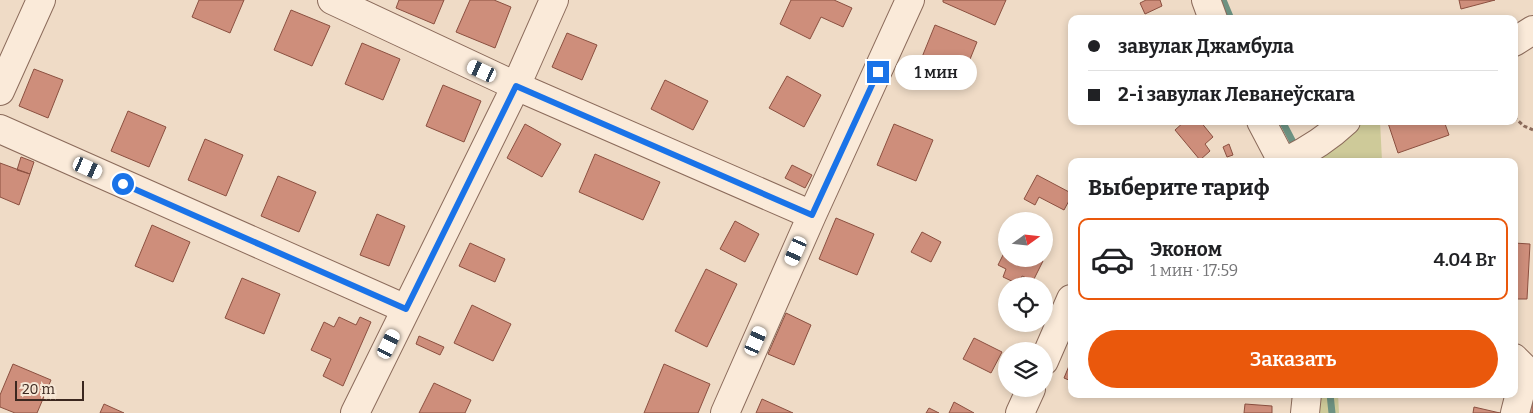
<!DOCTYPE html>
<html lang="ru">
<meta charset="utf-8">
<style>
:root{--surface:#fff;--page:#f2f2f2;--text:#202124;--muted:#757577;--line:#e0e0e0;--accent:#ea580c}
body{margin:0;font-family:Bitter,serif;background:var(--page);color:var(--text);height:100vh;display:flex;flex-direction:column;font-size:19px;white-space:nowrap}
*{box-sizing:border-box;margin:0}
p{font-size:16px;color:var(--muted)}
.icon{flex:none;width:28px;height:28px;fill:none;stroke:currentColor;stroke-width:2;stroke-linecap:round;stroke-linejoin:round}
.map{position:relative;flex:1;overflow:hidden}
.drawer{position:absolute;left:1068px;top:158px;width:450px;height:240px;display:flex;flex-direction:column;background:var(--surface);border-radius:10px;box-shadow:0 2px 8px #0003}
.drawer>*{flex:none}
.banner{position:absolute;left:1068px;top:15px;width:450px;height:110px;border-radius:10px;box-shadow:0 2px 8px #0003;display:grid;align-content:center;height:110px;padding:0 20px;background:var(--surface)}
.needle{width:32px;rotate:75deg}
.buttons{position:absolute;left:998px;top:212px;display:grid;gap:10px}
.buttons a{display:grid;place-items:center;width:55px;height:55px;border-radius:50%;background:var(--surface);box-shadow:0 2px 8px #0003;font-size:25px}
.scale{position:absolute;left:15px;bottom:12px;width:69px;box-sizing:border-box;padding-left:5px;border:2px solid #3b271f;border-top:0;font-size:14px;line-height:18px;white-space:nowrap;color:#3b271f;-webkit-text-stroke:4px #f6e7d6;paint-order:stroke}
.end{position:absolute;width:22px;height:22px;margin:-11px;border:6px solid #1a73e8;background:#fff;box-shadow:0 0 0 2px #fff}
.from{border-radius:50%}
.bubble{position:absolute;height:35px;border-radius:18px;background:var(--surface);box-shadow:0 2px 8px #0003;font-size:16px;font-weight:600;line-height:35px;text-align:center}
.car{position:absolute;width:15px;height:30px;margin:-15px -8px;border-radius:6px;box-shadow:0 0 4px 1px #0007;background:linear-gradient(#fff 24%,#345 0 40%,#fff 0 76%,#345 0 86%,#fff 0)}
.banner b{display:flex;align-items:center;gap:18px;height:48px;font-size:19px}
.banner b+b{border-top:1px solid var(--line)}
.banner i{width:12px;height:12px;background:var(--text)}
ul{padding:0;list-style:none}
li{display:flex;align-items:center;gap:15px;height:82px;margin:0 10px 8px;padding:0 10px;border:2px solid transparent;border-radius:10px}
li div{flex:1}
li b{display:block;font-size:19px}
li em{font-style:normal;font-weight:600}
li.current{border-color:var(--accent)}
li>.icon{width:45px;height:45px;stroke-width:1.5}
h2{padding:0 20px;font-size:22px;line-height:60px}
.cta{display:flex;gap:10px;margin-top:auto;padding:10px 20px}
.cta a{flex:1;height:58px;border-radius:30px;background:var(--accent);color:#fff;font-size:20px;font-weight:600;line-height:58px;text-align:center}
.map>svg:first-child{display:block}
.green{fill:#ceca99}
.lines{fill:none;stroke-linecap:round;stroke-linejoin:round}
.stream{stroke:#6d9282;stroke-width:7}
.building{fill:#ce8e7b;stroke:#8b5040}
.minor-casing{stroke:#8b6b5b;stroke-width:30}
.path{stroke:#8b6b5b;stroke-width:3;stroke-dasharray:4 2.5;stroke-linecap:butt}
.minor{stroke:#faead9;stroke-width:28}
.route{stroke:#1a73e8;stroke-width:6}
</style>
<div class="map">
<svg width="1533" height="413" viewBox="0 0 1533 413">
<rect width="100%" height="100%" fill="#efdbc6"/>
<path class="green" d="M1356,121h24l2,40h-67z
M1319,394h19l1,19h-21z"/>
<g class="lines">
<path class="stream" d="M1223,0l8,19
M1282,121l12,23
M1330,394l2,19"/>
</g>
<path class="building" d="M199,0h45l-14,33 -38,-16z
M399,0h45l-10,24 -38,-16z
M470,0h24l17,7 -16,41 -39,-16z
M791,0h43l18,8 -9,19 -22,-10 -11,22 -30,-15z
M943,0h63l-11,25 -52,-23z
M1146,0h14l2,6 -17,8 -5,-11z
M1459,0h36l-34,9z
M291,10l39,16 -18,40 -38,-16z
M935,25l42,17 -15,37 -42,-17z
M567,33l30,12 -15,35 -30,-13z
M362,43l38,16 -17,41 -38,-16z
M34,69l29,11 -15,38 -29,-12z
M787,76l34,19 -17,32 -35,-19z
M665,80l43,21 -15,29 -42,-21z
M443,85l38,16 -17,41 -38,-16z
M128,111l38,16 -17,40 -38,-16z
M1185,121h15l13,16 -8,7 5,7 -10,9 -25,-30z
M1392,121h52l5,14 -51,18 -10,-30z
M525,124l36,20 -19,33 -35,-19z
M894,124l39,16 -17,41 -39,-16z
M205,139l38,16 -17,41 -38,-16z
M1229,144l4,11 -6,2 -4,-10z
M595,154l65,28 -17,38 -64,-28z
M21,157l13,5 -4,12 -13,-4z
M0,163l30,11 -11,31 -19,-8z
M792,165l20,10 -7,13 -20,-10z
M1037,175l34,18v4l-7,13 -25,-13 -4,8 -11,-6z
M278,176l38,16 -17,40 -38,-16z
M377,214l28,12 -16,40 -29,-11z
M836,218l38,16 -17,41 -38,-16z
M735,221l24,13 -14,28 -25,-13z
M152,225l38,17 -17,40 -38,-16z
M922,232l19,10 -10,20 -20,-10z
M470,243l35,16 -10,23 -36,-16z
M1514,243l16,1 -3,55h-13z
M1006,249v10h33l4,2 -10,20 -11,-5 -4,8 -15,-7 3,-8 -8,-4z
M706,269l31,15 -30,63 -32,-16z
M242,278l38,16 -16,40 -39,-16z
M472,305l39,19 -18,37 -39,-18z
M786,313l25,12 -17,40 -26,-11z
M339,317l17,8 4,-8 11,5 -28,64 -20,-10 8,-17 -20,-9 13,-28 10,5z
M419,336l25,11 -4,8 -24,-11z
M974,338l28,14 -11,21 -28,-14z
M1071,361v20l-7,-3z
M13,364l38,16 -14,33h-22l-15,-6v-12z
M664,364l46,20 -12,29h-54z
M1533,382v31h-9z
M434,383l37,17 -6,13h-46z
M762,399l31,14h-37z
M954,402l20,11h-25z
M104,404l20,9h-24z
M1245,404l27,2v7h-28z
M1474,407l26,6h-27z
M929,408l10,5h-13z"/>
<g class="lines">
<defs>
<path id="minor" d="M332,0l184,86 296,129
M1206,0l7,19
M1514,42l19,-12
M0,91l41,-91
M1261,121l21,40
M0,129l406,180
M1287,161c22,-11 41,-23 59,-40
M1514,358l12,12 -11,43
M1044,361l27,-62
M355,413l161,-327 38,-86
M725,413l87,-198 98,-215
M1020,413l11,-24
M1305,413l2,-19"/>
</defs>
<use href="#minor" class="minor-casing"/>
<path class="path" d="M1514,117l10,9 9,4"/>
<use href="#minor" class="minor"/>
</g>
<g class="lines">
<path class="route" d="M123,184l283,125 110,-223 296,129 66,-143"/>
</g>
</svg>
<div class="buttons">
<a><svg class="needle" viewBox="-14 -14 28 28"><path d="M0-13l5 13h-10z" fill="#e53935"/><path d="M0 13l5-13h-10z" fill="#757577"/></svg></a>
<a><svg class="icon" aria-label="locate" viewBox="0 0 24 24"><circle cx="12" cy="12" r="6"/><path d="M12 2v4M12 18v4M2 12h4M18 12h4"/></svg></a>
<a><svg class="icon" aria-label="layers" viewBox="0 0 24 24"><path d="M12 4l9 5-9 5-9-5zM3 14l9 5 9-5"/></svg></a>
</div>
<div class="scale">20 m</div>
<i class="end from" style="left:123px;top:184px"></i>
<i class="end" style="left:878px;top:72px"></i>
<div class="bubble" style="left:895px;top:55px;width:82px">1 мин</div>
<i class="car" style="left:482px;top:71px;rotate:295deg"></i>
<i class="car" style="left:88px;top:168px;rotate:114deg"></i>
<i class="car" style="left:796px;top:251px;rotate:204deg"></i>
<i class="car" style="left:756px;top:341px;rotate:24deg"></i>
<i class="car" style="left:389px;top:344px;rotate:26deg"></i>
<div class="banner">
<b><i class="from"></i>завулак Джамбула</b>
<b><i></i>2-і завулак Леванеўскага</b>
</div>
<section class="drawer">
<h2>Выберите тариф</h2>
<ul>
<li class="current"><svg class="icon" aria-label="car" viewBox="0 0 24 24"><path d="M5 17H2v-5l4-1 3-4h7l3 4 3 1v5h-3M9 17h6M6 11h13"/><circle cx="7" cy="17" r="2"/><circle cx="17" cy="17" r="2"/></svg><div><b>Эконом</b><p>1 мин · 17:59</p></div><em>4.04 Br</em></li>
</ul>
<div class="cta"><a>Заказать</a></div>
</section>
</div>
